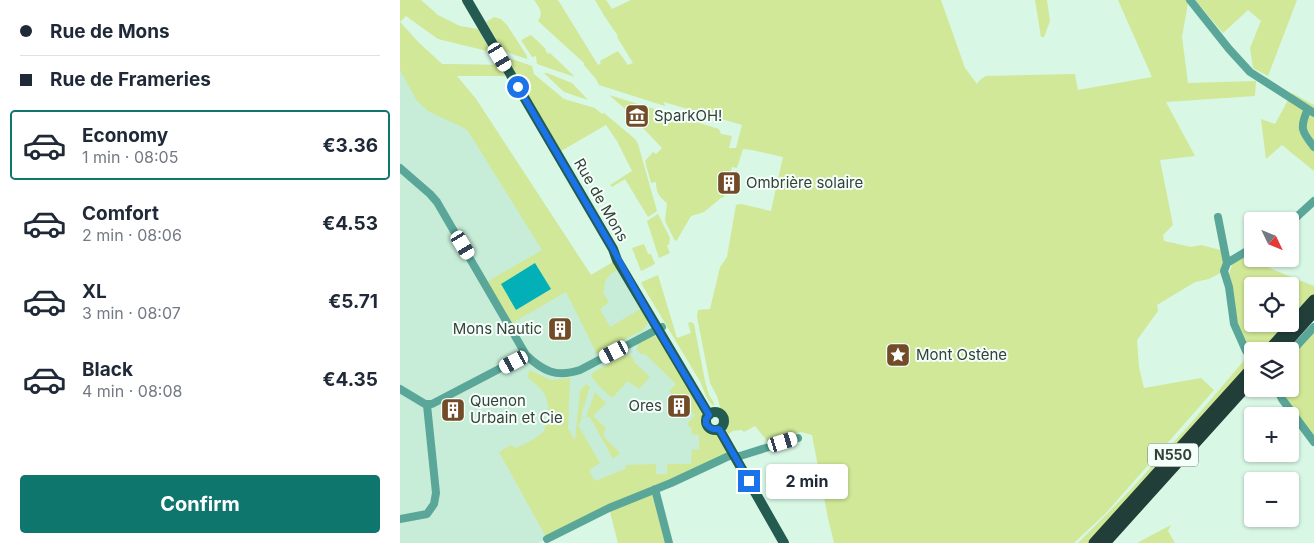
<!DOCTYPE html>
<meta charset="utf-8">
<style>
:root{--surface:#fff;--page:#f2f2f3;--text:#1f2937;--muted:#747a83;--line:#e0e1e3;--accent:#0f766e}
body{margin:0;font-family:Inter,sans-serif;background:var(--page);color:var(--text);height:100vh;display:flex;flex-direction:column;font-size:19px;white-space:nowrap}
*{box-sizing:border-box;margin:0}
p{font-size:16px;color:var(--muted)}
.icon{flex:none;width:28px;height:28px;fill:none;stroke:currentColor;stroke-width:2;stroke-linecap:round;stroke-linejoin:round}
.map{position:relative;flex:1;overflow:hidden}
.drawer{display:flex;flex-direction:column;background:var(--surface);width:400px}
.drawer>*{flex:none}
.hud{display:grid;align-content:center;height:110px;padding:0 20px;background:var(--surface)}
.needle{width:32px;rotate:133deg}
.tools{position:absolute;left:844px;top:212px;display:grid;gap:10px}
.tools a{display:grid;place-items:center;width:55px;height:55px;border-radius:5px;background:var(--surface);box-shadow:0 1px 4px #0004;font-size:25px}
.end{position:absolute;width:22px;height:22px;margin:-11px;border:6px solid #1a73e8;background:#fff;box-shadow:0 0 0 2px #fff}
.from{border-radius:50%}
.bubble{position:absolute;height:35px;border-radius:5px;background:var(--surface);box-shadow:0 1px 4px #0004;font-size:16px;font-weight:700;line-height:35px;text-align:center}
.car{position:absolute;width:15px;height:30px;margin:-15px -8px;border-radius:6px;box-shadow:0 0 4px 1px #0007;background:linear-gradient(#fff 24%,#345 0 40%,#fff 0 76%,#345 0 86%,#fff 0)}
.hud b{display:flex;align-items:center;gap:18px;height:48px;font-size:19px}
.hud b+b{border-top:1px solid var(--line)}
.hud i{width:12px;height:12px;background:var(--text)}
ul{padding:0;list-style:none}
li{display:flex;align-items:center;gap:15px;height:70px;margin:0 10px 8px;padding:0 10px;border:2px solid transparent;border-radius:5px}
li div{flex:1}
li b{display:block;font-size:19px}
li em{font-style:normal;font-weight:700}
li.current{border-color:var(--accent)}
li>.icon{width:45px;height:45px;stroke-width:1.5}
.action{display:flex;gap:10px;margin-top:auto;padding:10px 20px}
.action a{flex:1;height:58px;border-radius:5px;background:var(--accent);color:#fff;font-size:20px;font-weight:700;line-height:58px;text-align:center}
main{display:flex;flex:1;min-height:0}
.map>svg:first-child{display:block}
.built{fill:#c7edd8}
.green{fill:#d0e897;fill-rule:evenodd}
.water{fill:#03b0b8}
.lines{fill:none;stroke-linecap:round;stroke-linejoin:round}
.minor{stroke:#5aa799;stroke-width:8}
.major{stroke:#245b51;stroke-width:10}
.highway{stroke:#223e38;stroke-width:11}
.route{stroke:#1a73e8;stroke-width:6}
.labels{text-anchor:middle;stroke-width:4;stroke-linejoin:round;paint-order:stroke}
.shield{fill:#f3fff8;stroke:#6d7972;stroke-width:1}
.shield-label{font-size:14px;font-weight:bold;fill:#344039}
.poi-label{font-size:15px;fill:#344039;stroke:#f3fff8;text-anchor:start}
.street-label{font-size:15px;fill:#344039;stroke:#f3fff8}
</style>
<main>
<section class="drawer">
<div class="hud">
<b><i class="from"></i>Rue de Mons</b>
<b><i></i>Rue de Frameries</b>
</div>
<ul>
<li class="current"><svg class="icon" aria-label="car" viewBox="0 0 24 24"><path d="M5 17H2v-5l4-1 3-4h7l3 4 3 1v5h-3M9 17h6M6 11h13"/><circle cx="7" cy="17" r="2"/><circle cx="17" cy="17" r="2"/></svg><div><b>Economy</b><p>1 min · 08:05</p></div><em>€3.36</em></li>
<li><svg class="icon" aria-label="car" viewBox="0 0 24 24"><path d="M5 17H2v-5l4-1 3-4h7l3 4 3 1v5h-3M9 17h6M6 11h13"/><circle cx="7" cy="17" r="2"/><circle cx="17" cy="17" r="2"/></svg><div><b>Comfort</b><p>2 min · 08:06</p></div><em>€4.53</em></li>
<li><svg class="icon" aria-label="car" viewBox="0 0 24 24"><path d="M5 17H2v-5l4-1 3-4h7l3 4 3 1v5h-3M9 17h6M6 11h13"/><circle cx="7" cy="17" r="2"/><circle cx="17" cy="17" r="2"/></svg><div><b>XL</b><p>3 min · 08:07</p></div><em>€5.71</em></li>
<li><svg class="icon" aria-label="car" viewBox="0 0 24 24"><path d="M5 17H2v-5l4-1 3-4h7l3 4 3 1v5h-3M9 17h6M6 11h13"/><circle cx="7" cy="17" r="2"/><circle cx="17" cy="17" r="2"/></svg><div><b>Black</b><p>4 min · 08:08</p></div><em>€4.35</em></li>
</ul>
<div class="action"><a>Confirm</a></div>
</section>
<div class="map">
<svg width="914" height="543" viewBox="0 0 914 543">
<rect width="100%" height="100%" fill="#d8f7e5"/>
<path class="built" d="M0,22l18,20 24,22 57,1 6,11h-48l19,23 115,176 24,-14 89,153 -1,8 1,5 23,25 -189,91h-138z"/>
<path class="green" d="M0,0h21l17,15 22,11 18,3 13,23 -53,-13 -32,-23 -6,6 18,20 24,22 57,1 6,11h-48l19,23 115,176 24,-14 5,7c-5,3 -12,7 -14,12 -3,5 0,7 -3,12l5,9v2l-8,6 10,18 32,-19 6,10 -1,6 -4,6 -46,24 -31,-62 -57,33 -24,-42 57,-33 -74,-119 -4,-3 -36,-17 -11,-10 -17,-31z
M134,0h24l40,65 3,-2 -1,-2 18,-10 10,14 5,-2 -16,-26 1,-1 -13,-19 -10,-17h11l6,9 19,-9h310l24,68 12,16 3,-4 6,-4 89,-2 3,16 74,-13 -34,-77h72l-2,3 -6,34 6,46 68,-2 -1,15 -89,6 29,54 -35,4 13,65 -10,10 1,6 27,6 10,-2 23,6v20l-15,8 -14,3 -38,23 1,6 -21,29 2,27 5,21 57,-10 13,12 -108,123 -32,30h-240l-6,-25 -16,-83 -11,-3 -32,11 -14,-17 -11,6 -2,-2 -9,1 -5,3 -3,-7 2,-7 -1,-5 -5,-5 -4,-14 -7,-13 -13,-66 1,-7 12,-1 10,-42 7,-10 9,-52 5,-1 30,7 12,-54 -31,-7 -9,-1 -6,19 -5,-1 -8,30 -3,1 -17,14 -13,4 -14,24 -2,1 -10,-20 2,-18c-8,-6 -11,-11 -11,-21l-5,1 -6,-22 8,-9 3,2 6,-6 -39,-41 -14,-12 110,34 2,5 11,2 -3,12h7l6,-23 -78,-23 1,4 -66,-21 -3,-6 -12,-14v-2l-46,-42c6,-8 1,-14 -4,-21z
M635,0h12l3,21 -6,16h-3z
M795,0h102l-29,76 -15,-8 -3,-20 11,-27 -13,-11 -25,23z
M94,17l7,2 6,6 20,31v3l-24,-8 -17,-29z
M131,35l15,14 -1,1 3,4 2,-1 25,24 -38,-13 -1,-8 -4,1 -11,-17z
M106,57l26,9 2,8 30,25 31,9 7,6 2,-1 31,26 3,5 19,67 -9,6 -23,-38 -13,8 -2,-2 22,-14 -15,-30 -11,-16 -45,26z
M144,73h3l25,10 16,17 -24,-8z
M892,93l22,12v66l-32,-26 -16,14 -5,-40 14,5z
M258,214l12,24 -1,6 -2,2 3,7 -11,5 -12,-37z
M244,244l4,10h3l4,10 -14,7 -9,-23z
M844,257l5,1 25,12 40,16v14l-46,51h-16l-4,-1 -8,-11 -11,-65 4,-11zM852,286h38v38h-38z
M258,275l19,63 14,-5 -3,-10 3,-1 3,2 11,57 4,14 5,8v3c-7,-5 -10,-15 -13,-23l-60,-100 3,-2z
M914,332v107l-10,-12 1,-3 -26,-35h11v-31z
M252,336l8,2 44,76c-2,16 3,13 13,21 4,5 7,12 11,18l-182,84 -47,-85 12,-7 5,3c7,-3 22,-10 27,-16 2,-2 2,-7 3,-11 6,-22 -1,-30 -18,-43l1,-8 22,10 19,-2 -2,50 7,12 5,-49 6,-7 4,3 -8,25 -1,9 -3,4 22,38 -11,7 6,11 30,-12 1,-4 30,-1v10h11v-10h24l1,-15 7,1v-15l-8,-1 1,-5 -5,-5 8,-9 -26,-24 7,-7 -32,-31 -2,2 -5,-5 1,-6z
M852,352v16l-158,175h-16l29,-29 26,-27 58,-64 56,-66z
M227,354l7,4 -1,2 1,2 16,15 -11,12 -11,-8 -16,17 -12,-11 -9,-11 3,-4z
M195,392l11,11 -13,13 13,12 -2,4v5l16,16 -7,6 -23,-42h-4z
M255,489l13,54h-50l-9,-35z
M771,525l-3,6 7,12h-38z"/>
<path class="water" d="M135,263l16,26 -35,21 -15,-26z"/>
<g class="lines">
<path class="minor" d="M790,0l39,49 21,23 64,41
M908,109c-9,19 -6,23 6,38
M0,168l30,26 7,8 89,153c17,16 30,23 54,15l82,-43
M818,217l9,46 -3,8 5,16 5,37 12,27
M890,223l24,-22
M827,263l25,-15
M890,353l24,-26
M0,389l25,15h7l94,-49
M877,389l5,10 32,43
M255,489l14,54
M0,519l27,-5 7,-10 2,-11 -9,-88
M147,539l62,-31 62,-25 58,-27h11l58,-18"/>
<path class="major" d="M67,0l146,249 4,11 92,155
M306 421a9 9 0 1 1 18 0a9 9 0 1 1-18 0Z
M319,429l65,114"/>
<path class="highway" d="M868,351l46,-51
M879,351l35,-39
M694,543l158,-175
M705,543l147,-163"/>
</g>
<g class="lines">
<path class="route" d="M118,87l95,162c27,52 58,103 89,154l7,12 -3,4v5c4,5 7,6 13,5l30,52"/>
</g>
<defs>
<symbol id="museum-square" viewBox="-11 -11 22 22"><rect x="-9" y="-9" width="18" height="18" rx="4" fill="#724c28" stroke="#f3fff8"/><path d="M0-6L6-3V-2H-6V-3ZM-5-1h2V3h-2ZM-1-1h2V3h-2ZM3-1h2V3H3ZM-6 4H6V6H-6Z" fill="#fff"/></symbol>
<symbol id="building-square" viewBox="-11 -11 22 22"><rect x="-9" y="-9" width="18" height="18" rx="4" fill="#724c28" stroke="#f3fff8"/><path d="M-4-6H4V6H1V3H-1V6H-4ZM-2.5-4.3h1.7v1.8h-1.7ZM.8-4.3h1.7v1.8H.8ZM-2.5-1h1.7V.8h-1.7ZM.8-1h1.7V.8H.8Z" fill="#fff"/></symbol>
<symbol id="sight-square" viewBox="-11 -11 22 22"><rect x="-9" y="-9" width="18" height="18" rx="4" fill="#724c28" stroke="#f3fff8"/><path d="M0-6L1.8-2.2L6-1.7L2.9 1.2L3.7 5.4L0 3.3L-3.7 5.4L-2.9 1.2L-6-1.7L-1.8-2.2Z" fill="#fff"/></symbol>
</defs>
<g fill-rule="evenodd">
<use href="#museum-square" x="223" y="102" width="28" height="28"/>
<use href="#building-square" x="315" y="169" width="28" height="28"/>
<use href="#building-square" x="146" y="315" width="28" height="28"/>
<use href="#sight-square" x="484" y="341" width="28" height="28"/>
<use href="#building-square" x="265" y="392" width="28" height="28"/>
<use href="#building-square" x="39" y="396" width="28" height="28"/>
</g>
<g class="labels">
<rect class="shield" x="748" y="443.5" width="50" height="23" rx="4"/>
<g class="shield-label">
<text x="773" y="460">N550</text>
</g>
<g class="poi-label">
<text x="254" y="121">SparkOH!</text>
<text x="346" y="188">Ombrière solaire</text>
<text x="142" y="334" text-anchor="end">Mons Nautic</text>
<text x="516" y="360">Mont Ostène</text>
<text x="70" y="406">Quenon<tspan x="70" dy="17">Urbain et Cie</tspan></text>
<text x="262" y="411" text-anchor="end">Ores</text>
</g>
<g class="street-label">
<text transform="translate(201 200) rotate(60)" y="5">Rue de Mons</text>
</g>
</g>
</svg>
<div class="tools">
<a><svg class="needle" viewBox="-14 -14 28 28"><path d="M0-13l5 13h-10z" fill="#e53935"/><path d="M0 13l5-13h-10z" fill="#747a83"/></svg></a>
<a><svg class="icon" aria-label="locate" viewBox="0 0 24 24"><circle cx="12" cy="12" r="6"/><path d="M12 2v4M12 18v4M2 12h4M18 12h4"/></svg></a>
<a><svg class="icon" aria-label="layers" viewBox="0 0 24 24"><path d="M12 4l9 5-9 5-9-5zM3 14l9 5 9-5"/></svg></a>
<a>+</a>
<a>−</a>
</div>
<i class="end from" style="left:118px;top:87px"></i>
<i class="end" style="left:349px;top:481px"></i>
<div class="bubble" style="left:366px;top:464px;width:82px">2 min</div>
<i class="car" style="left:100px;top:57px;rotate:149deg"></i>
<i class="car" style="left:63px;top:245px;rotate:149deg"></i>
<i class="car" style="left:214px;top:352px;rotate:243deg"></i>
<i class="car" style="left:114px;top:362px;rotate:242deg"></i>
<i class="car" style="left:383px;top:442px;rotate:73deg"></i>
</div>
</main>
